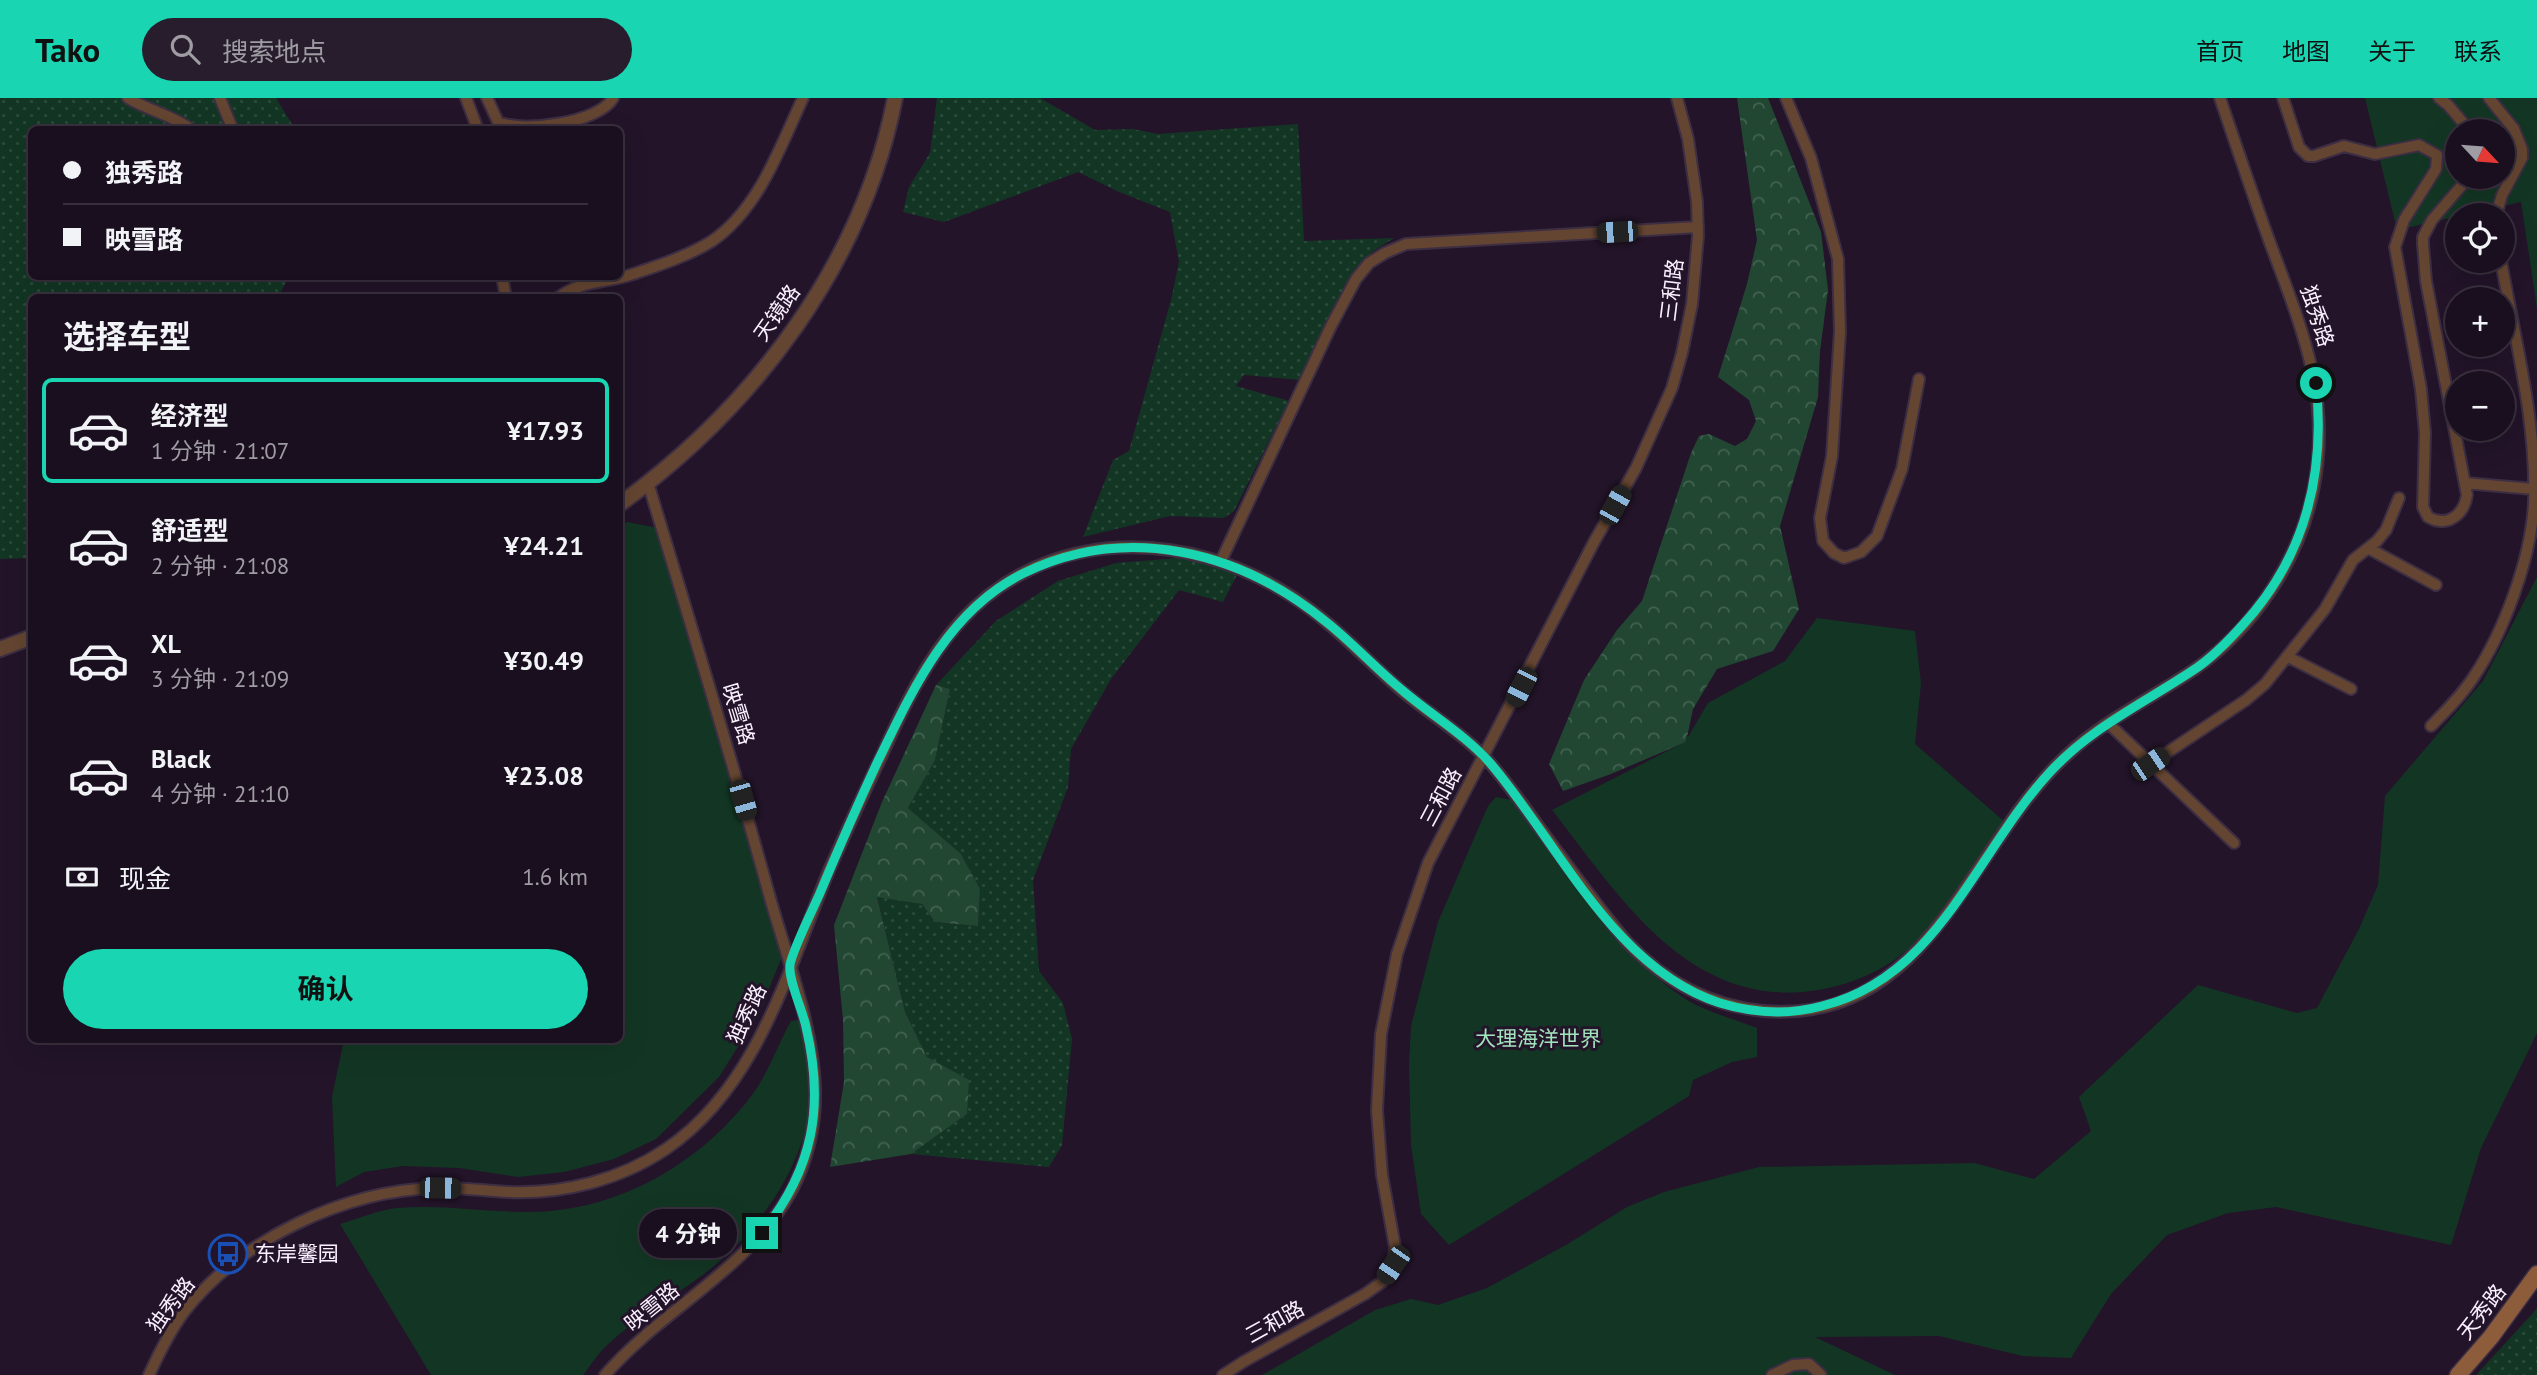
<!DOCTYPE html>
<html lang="zh">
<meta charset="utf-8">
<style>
:root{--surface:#1a0f1f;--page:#271d2c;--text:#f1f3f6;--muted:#9f9ca4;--line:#382f3d;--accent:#19d5b2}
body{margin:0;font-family:"PT Sans","Noto Sans SC",sans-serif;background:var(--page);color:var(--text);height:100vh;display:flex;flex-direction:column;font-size:26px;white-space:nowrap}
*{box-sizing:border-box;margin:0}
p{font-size:23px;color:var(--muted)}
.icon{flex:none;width:38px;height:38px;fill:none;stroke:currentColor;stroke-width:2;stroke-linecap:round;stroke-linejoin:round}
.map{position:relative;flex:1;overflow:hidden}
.sheet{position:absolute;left:28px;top:196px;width:595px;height:749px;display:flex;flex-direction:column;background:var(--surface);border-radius:10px;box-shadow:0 7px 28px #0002,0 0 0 2px var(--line)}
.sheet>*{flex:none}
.hud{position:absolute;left:28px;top:28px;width:595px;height:154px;border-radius:10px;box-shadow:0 7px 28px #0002,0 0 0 2px var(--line);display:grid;align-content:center;height:154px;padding:0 35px;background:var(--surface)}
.needle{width:46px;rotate:116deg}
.buttons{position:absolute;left:2445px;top:21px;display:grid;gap:14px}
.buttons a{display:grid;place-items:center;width:70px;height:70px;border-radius:50%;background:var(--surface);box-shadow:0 7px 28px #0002,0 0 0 2px var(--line);font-size:35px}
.end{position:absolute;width:32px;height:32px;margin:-16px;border:9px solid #19d5b2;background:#111;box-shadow:0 0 0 4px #111}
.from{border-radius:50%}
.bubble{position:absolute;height:49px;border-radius:24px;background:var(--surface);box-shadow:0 7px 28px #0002,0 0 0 2px var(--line);font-size:23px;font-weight:700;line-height:49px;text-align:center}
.car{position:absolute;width:21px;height:42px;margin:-21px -10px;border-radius:9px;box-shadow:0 0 5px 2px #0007;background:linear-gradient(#222 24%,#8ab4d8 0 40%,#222 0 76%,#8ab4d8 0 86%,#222 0)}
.hud b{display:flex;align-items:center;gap:24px;height:66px;font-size:26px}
.hud b+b{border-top:2px solid var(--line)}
.hud i{width:18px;height:18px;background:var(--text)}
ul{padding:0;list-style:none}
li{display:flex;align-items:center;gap:21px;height:105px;margin:0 14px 10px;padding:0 21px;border:4px solid transparent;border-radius:10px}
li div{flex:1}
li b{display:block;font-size:26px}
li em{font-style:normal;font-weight:700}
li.current{border-color:var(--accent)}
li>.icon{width:63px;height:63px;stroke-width:1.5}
h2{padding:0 35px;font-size:32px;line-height:84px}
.pay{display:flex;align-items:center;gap:18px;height:77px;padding:0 35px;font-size:26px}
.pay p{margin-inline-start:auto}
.cta{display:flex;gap:14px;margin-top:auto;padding:14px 35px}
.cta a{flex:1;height:80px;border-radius:42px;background:var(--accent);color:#111;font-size:28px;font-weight:700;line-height:80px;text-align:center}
header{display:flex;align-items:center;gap:42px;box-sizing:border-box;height:98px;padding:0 35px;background:var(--accent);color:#111}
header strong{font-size:33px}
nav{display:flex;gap:38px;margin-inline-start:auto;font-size:24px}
.search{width:490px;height:63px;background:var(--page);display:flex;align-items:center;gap:18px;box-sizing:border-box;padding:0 24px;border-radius:38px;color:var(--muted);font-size:26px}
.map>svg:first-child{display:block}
.grass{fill:url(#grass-dots)}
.forest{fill:url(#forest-crowns)}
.park{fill:#133624;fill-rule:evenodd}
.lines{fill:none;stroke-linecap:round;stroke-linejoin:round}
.minor-casing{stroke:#3d2e43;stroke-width:14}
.tertiary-casing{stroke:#3d2e43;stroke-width:18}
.secondary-casing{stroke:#3d2e43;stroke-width:19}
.minor{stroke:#644531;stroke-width:10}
.tertiary{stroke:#644531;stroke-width:14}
.secondary{stroke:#8d5d3b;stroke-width:16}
.route{stroke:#19d5b2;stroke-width:9}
.labels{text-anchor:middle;stroke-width:6;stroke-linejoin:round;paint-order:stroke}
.street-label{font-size:21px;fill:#faf0ff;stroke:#231429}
.park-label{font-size:21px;fill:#a1e4bc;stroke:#231429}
.poi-label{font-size:21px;fill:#faf0ff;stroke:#231429;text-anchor:start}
</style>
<header>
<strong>Tako</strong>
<div class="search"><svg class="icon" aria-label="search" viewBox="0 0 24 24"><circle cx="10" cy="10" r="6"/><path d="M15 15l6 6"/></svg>搜索地点</div>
<nav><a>首页</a><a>地图</a><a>关于</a><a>联系</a></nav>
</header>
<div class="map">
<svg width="2537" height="1277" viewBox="0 0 2537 1277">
<defs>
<pattern id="grass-dots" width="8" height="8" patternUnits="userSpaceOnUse" patternTransform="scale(1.75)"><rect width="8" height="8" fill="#133624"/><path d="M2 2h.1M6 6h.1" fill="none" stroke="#2a4a3a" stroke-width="1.8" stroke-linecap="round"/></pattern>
<pattern id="forest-crowns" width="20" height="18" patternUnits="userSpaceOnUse" patternTransform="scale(1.75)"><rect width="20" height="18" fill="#214732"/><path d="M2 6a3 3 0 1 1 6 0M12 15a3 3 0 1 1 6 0" fill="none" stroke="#426251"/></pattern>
</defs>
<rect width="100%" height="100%" fill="#231429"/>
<path class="grass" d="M0,0h276l19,31 -263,1v146l257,1 -11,20 -246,1 -1,260 -31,1z
M937,0h103l55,32 38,-1 25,5 140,-10 6,117 90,-3 -22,14 -11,14 -61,114 -56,-5 -8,11 53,15 -55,110 -10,7 -54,-2 -87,21 30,-77 16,-9 42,-151 8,-38 -9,-50 -51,-20 -41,-20 -134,50 -41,-10 6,-25 21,-34z
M1178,460l61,13 -16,31 -44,-12 -68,89 -40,70 -3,38 -35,93 6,91 24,32 9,36 -10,106 -13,22 -138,-13 56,-40 -40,-57 -22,-45 -28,-116 45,8 13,18 43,4 2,-37 -19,-35 -53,-46 27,-48 15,-71 -14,-4 60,-64 62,-40 58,-18z
M2537,1210v67h-61l58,-63z"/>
<path class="forest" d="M1737,0h31l53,134 7,58 -8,61 -2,46 -38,129 19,83 -26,42 -56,18 -24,40 -7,33 -75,32 -48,17 -14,-27 35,-84 33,-50 25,-29 49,-148 8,-17 10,-2 26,12 12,-7 9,-18 -7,-21 -31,-23 29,-93 10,-44z
M936,587l14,4 -15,71 -27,48 53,46 19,35 -2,37 -43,-4 -13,-18 -45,-7 28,115 22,45 42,23 -2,34 -56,40 -81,13 14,-85 -1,-62 -9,-95 48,-123z"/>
<path class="park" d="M2365,0h172v210l-16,-106 -124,28zM2457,33h45v46h-45z
M627,424l31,6 121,390 2,41 -22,54 -40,64 -63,62 -42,20 -50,13 -46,5 -59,-9 -56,-2 -39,6 -28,15 -4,-90 12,-57h276v-513z
M2537,479v456l-56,115 -30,97 -175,-38 -48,6 -61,22 -56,59 -40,64 -48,-2 -84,-20 -124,1 80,38h-633l113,-65 36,-11 27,6 49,-17 79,-43 61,-38 37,-15 95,-25 215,-4 60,16 57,-48 -12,-34 119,-112 99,28 20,-5 42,-79 19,-44 7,-89 98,-115z
M1817,520l98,13 6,52 -6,61 91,79c-22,30 -43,60 -66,89 -8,10 -15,21 -24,30 -26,26 -62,42 -98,48 -128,21 -198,-93 -266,-180l133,-68 23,-39 77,-42z
M1496,699l16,3 10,10c49,66 95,145 165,190 20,12 47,19 70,28v29l-25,5 -39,18 -4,16 -240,149 -28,-31 -10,-69 -2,-82 2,-37 27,-104 50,-116z
M799,922c14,19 14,48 13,71 -4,71 -52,140 -108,183 -32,24 -68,44 -98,72 -9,9 -16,20 -23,29h-152l-91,-151c18,-5 38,-14 57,-16 44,-4 88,4 132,4 87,0 171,-48 223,-117 17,-23 25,-49 39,-74z"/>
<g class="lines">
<defs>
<path id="minor" d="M128,0c21,13 45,17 64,32
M220,0l13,32
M466,0l12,32
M487,0l11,24c25,11 101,1 115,-24
M1786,0l25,60 27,101 2,73 -8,124 -12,62 3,23 11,12 10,5 17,-6 16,-16 25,-67 17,-90
M2283,0l16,49 9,9h6l30,-10 31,8 44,-9 18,10 -1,14 -32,51 -9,27 26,142 4,44 -2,74 5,10c19,11 36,-2 39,-22l-41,-214 -3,-37v-7l9,-17 37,-43
M2439,0l9,7 22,26
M2489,0l25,31 8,20v9l-20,37 -6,20
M502,178l4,22
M558,200c22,-18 50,-15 75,-24 27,-9 55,-18 79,-33 47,-32 68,-94 91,-143
M2465,385l68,6
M2368,450l68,37
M1221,463l110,-235 25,-47 13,-16 16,-10 21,-9 292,-17
M2288,559l63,32
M2108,625l126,120
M2431,628c15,-15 30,-30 42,-48 31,-46 58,-119 61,-175 3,-79 -19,-164 -33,-242
M2150,666l96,-64 19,-16 60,-75 28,-49 24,-19 9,-11 13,-32
M149,1277c10,-22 21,-44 35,-63 57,-73 161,-122 253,-124 24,-1 48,3 72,4 55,2 111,-12 157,-43 93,-63 123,-183 164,-281 17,-38 34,-76 52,-113 21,-47 44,-95 78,-133 88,-97 228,-93 331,-26 41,26 73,62 110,94 28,24 63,44 88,72 18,20 34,43 50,65 29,39 57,78 88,115 37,39 83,64 137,69 166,14 203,-164 302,-255 38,-36 86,-58 129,-87 59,-41 104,-109 118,-178 20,-93 -13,-167 -44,-251 -17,-47 -33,-95 -49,-142
M605,1277c58,-67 143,-104 187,-185 16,-31 24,-67 23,-102 -2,-62 -28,-130 -45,-190 -38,-139 -80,-277 -122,-415
M1223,1277l20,-13 122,-68 17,-12 11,-17 2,-18 -13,-72 -5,-65 4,-76 16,-80 31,-91 166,-321 42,-74 36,-80 10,-35 10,-49 6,-68 -1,-34 -9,-63 -11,-41
M1772,1277l21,-10 16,-1 12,11"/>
<path id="tertiary" d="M620,406c135,-98 243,-241 275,-406
M0,551l32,-12"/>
<path id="secondary" d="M2458,1277l33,-38 46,-63"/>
</defs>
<use href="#minor" class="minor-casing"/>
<use href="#tertiary" class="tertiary-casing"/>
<use href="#secondary" class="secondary-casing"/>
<use href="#minor" class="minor"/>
<use href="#tertiary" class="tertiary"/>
<use href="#secondary" class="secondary"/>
</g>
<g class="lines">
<path class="route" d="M762,1135c51,-64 63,-126 44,-206 -3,-16 -18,-47 -16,-62 2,-14 23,-56 30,-72 18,-43 37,-87 57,-130 35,-72 71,-153 147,-190 103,-50 215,-22 301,48 27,21 50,47 77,69 29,25 65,46 89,74 68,80 123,205 229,239 33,10 69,12 102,3 118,-29 154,-155 229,-235 42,-45 97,-70 147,-104 21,-15 39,-35 56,-55 54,-66 71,-145 62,-229"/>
</g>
<defs>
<symbol id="bus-ring" viewBox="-11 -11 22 22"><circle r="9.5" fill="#231429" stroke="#1a4fb4" stroke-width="1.5"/><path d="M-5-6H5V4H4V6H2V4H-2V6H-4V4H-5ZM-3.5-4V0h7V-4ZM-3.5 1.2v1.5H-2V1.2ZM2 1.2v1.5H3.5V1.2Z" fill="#1a4fb4"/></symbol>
</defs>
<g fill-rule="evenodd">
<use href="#bus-ring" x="206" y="1134" width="44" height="44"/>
</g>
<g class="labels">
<g class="street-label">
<text transform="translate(1672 192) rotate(-83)" y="7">三和路</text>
<text transform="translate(777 215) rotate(-55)" y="7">天镜路</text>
<text transform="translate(2317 218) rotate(72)" y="7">独秀路</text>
<text transform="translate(738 616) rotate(73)" y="7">映雪路</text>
<text transform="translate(1441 699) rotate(-62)" y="7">三和路</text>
<text transform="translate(747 916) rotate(-65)" y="7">独秀路</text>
<text transform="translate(171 1207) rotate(-53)" y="7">独秀路</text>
<text transform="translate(652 1209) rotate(-39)" y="7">映雪路</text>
<text transform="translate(2482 1214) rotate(-52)" y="7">天秀路</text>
<text transform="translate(1275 1224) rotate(-29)" y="7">三和路</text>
</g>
<g class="park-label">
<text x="1538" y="948">大理海洋世界</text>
</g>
<g class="poi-label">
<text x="255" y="1163">东岸馨园</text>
</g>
</g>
</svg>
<div class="buttons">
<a><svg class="needle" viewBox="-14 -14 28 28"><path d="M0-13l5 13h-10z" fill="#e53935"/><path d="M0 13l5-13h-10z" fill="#9f9ca4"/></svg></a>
<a><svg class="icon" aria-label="locate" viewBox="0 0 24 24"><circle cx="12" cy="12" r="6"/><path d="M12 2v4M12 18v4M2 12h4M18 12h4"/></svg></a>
<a>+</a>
<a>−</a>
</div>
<i class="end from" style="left:2316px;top:285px"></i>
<i class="end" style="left:762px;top:1135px"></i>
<div class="bubble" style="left:639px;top:1111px;width:98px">4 分钟</div>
<i class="car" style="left:1617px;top:134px;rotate:267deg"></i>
<i class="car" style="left:1615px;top:407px;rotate:29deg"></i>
<i class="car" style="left:1521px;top:589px;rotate:207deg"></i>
<i class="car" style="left:2150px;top:666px;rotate:56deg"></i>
<i class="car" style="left:743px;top:702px;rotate:164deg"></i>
<i class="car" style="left:440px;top:1090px;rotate:91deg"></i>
<i class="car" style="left:1393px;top:1167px;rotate:214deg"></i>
<div class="hud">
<b><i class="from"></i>独秀路</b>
<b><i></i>映雪路</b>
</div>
<section class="sheet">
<h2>选择车型</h2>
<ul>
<li class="current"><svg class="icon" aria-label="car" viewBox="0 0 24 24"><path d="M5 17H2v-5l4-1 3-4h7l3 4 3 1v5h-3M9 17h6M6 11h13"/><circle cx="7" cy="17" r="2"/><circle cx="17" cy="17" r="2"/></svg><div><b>经济型</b><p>1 分钟 · 21:07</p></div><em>¥17.93</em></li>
<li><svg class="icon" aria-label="car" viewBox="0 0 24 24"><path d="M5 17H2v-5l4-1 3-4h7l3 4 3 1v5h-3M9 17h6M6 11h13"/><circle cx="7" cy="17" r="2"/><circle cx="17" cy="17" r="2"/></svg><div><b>舒适型</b><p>2 分钟 · 21:08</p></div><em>¥24.21</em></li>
<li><svg class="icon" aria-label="car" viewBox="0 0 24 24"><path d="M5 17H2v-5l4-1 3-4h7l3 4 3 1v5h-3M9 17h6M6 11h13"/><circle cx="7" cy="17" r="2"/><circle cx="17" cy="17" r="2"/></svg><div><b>XL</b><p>3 分钟 · 21:09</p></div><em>¥30.49</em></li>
<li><svg class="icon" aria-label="car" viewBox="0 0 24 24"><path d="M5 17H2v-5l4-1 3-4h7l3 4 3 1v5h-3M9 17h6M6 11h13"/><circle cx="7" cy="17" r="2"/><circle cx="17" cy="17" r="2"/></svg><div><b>Black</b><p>4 分钟 · 21:10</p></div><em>¥23.08</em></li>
</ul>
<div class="pay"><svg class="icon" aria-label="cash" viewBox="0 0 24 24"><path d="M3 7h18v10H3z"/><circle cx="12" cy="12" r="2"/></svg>现金<p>1.6 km</p></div>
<div class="cta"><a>确认</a></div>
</section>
</div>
